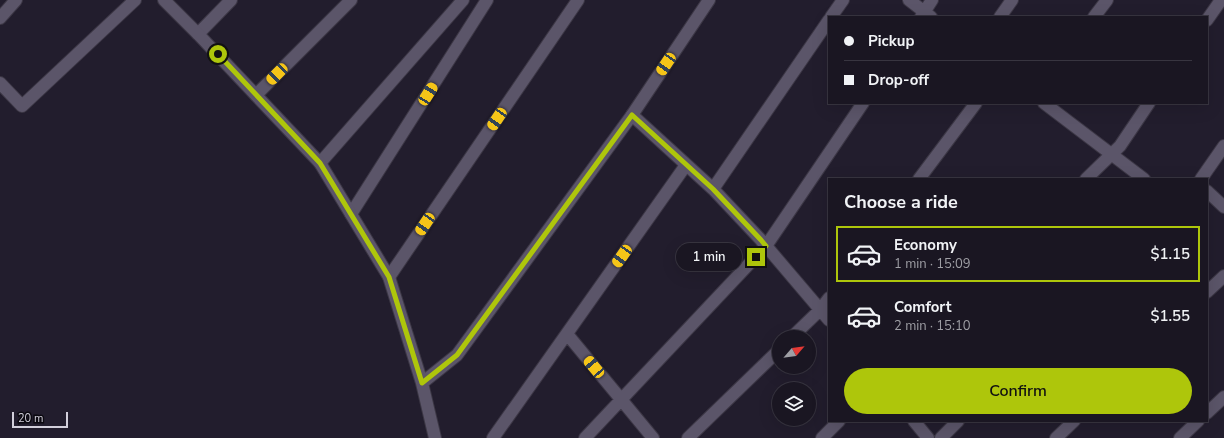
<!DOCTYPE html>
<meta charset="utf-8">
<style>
:root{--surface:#1a1622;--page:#27232f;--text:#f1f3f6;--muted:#9f9fa5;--line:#383540;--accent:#aec60b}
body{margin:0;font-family:"Nunito Sans",sans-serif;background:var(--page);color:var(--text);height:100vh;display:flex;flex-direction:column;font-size:15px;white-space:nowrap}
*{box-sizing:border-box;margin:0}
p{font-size:13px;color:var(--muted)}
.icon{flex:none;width:22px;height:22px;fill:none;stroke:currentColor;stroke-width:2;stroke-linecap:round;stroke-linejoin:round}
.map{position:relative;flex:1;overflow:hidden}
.panel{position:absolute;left:828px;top:178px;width:380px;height:244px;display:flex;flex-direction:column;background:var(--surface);border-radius:0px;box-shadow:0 4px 16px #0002,0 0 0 1px var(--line)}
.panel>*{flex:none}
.banner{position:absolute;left:828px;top:16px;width:380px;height:88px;border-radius:0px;box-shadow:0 4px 16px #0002,0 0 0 1px var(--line);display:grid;align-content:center;height:88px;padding:0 16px;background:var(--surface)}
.needle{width:26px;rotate:62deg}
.fabs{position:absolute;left:772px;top:330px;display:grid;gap:8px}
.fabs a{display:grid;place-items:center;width:44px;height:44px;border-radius:50%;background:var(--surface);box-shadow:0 4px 16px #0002,0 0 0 1px var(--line);font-size:20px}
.scale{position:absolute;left:12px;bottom:10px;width:56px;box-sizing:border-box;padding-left:4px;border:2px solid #d2cfdb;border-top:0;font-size:11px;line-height:14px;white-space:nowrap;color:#d2cfdb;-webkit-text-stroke:3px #0b0910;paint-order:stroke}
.end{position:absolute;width:18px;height:18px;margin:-9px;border:5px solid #aec60b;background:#111;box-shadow:0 0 0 2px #111}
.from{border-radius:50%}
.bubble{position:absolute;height:28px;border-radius:14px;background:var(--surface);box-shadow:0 4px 16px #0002,0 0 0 1px var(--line);font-size:13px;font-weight:600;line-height:28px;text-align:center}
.car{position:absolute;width:12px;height:24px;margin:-12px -6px;border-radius:5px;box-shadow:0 0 3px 1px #0007;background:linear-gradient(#f5c518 24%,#345 0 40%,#f5c518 0 76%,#345 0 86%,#f5c518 0)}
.banner b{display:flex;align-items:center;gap:14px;height:38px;font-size:15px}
.banner b+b{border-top:1px solid var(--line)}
.banner i{width:10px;height:10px;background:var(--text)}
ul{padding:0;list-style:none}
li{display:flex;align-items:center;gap:12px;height:56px;margin:0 8px 6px;padding:0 8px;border:2px solid transparent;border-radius:0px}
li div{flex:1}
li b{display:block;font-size:15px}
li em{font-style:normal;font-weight:600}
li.active{border-color:var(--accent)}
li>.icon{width:36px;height:36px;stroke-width:1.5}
h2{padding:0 16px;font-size:18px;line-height:48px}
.cta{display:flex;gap:8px;margin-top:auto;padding:8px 16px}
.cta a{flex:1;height:46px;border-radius:24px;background:var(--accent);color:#111;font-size:16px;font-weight:600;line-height:46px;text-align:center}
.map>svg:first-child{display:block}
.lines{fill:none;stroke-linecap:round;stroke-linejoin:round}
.minor-casing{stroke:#3c3745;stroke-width:14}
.tertiary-casing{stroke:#3c3745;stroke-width:14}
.minor{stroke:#5b5569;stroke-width:12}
.tertiary{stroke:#5b5569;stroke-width:12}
.route{stroke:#aec60b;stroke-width:5}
</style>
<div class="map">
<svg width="1224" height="438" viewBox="0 0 1224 438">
<rect width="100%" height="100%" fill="#221d2d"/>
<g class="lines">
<defs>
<path id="minor" d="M909,0l22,17
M831,17l12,-17
M921,17l11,-17
M1000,17l12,-17
M1094,17l13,-17
M0,18l16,-18
M1207,20l14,-20
M198,34l33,-34
M0,83l22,23 113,-106
M256,95l95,-95
M1044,103l100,76
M632,115l81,74 48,51 68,80
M320,163l143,-163
M919,179l57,-76
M1086,179l34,-33 29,-43
M1201,179l23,-33
M713,189l116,-169
M1207,191l17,16
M351,214l136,-214
M389,277l189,-277
M1207,292l17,-16
M567,334l86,104
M792,337l28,-27 9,-12
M1207,413l17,-16
M914,421l14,17
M493,438l193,-273
M585,438l181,-192 97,-143
M688,438l91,-88
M822,438l17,-17
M941,438l17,-17
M1056,438l18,-17
M1180,438l18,-17"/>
<path id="tertiary" d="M164,0l34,34 122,129 69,114 33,106 13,55
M422,383l35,-28 175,-240 77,-115"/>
</defs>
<use href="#minor" class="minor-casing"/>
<use href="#tertiary" class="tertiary-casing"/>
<use href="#minor" class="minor"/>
<use href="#tertiary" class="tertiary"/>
</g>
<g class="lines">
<path class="route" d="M218,54l102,109 69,114 33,106 35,-28 175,-240 81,74 48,51 5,6 -10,11"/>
</g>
</svg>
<div class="fabs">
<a><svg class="needle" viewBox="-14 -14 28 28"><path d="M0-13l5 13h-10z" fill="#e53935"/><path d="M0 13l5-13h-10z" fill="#9f9fa5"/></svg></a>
<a><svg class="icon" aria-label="layers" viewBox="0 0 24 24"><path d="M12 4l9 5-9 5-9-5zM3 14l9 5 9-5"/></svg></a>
</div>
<div class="scale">20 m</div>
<i class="end from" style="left:218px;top:54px"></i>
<i class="end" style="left:756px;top:257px"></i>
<div class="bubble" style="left:676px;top:243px;width:66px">1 min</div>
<i class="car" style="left:666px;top:64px;rotate:214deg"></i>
<i class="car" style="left:277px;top:74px;rotate:225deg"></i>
<i class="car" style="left:428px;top:94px;rotate:32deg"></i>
<i class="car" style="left:497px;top:119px;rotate:214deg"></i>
<i class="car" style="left:425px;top:224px;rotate:214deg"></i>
<i class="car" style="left:622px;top:256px;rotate:215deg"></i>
<i class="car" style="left:594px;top:367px;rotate:320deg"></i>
<div class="banner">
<b><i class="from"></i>Pickup</b>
<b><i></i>Drop-off</b>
</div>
<section class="panel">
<h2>Choose a ride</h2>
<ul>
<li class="active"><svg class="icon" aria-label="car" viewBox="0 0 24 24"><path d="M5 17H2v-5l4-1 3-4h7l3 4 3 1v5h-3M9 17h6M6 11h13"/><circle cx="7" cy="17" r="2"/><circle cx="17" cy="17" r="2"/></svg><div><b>Economy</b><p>1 min · 15:09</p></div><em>$1.15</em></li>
<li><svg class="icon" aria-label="car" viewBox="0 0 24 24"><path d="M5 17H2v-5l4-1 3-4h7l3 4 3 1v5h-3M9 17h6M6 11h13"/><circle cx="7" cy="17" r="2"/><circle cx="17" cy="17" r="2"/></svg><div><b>Comfort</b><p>2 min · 15:10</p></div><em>$1.55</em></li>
</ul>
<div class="cta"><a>Confirm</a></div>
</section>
</div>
